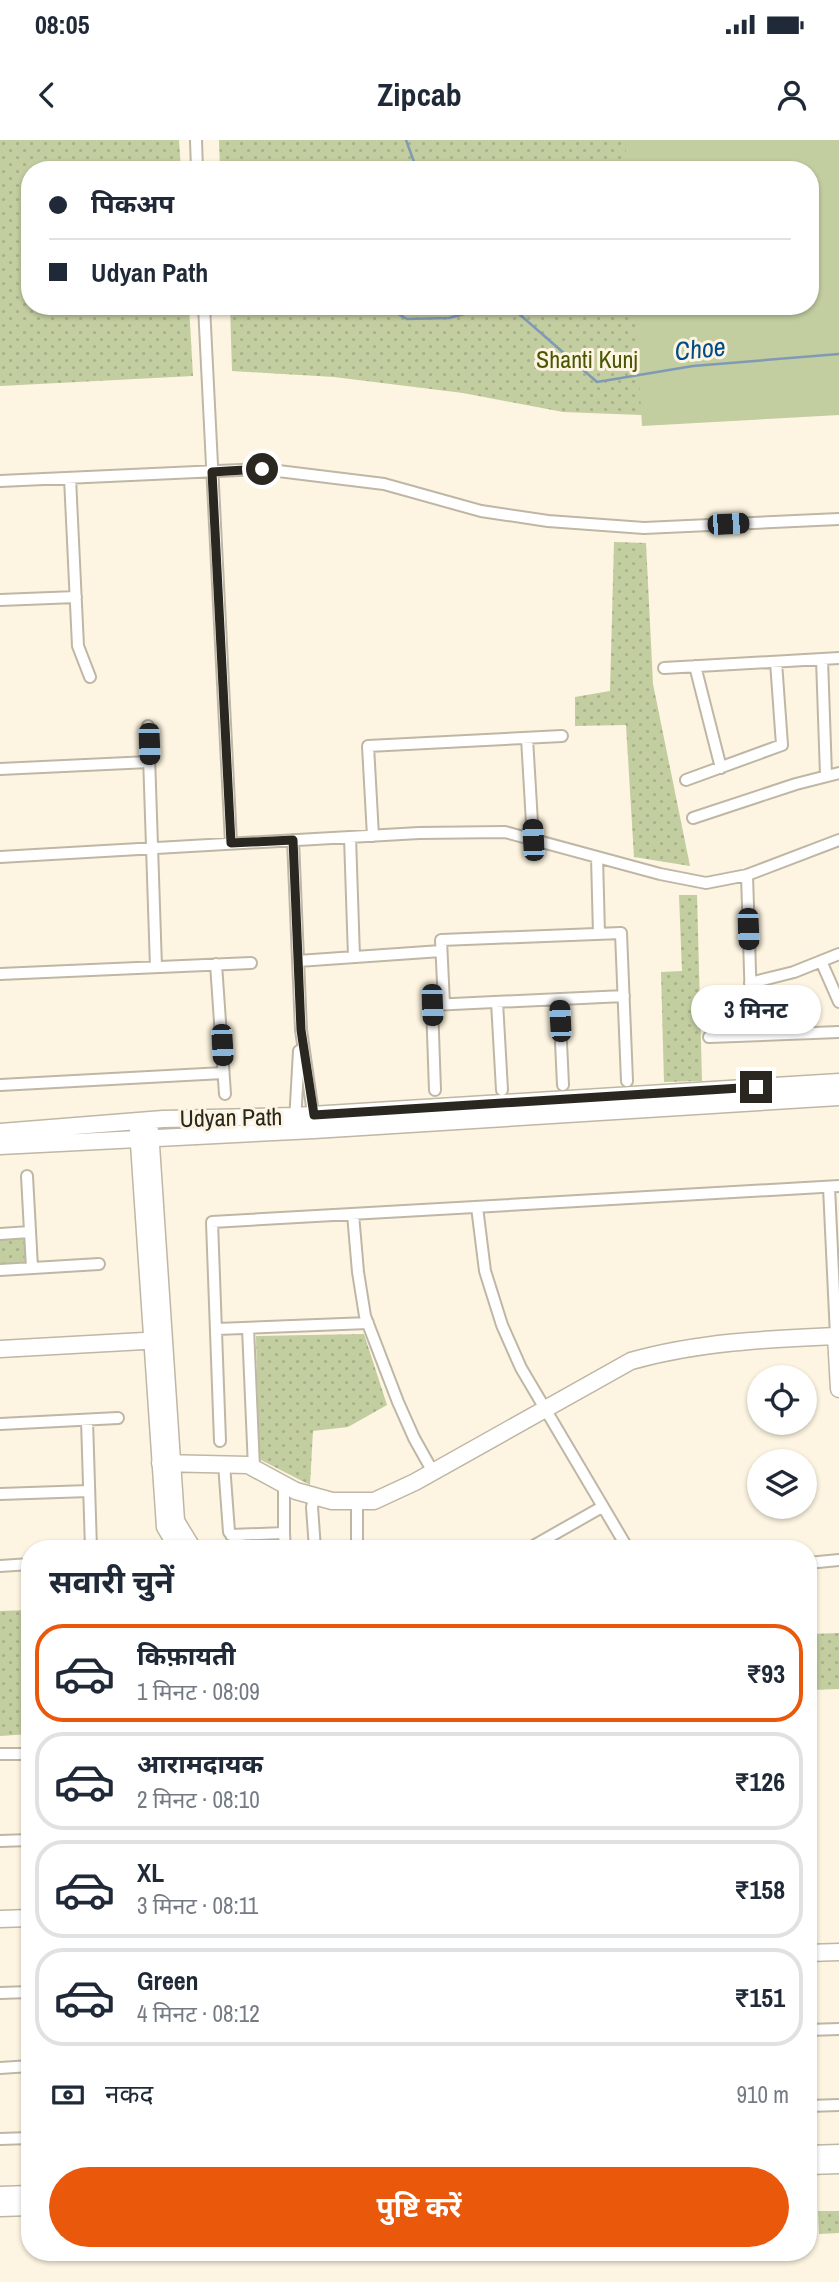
<!DOCTYPE html>
<html lang="hi">
<meta charset="utf-8">
<style>
:root{--surface:#fff;--page:#f2f2f3;--text:#1f2937;--muted:#747a83;--line:#e0e1e3;--accent:#ea580c}
body{margin:0;font-family:"Archivo Narrow","Noto Sans Devanagari",sans-serif;background:var(--page);color:var(--text);height:100vh;display:flex;flex-direction:column;font-size:26px;white-space:nowrap}
*{box-sizing:border-box;margin:0}
p{font-size:23px;color:var(--muted)}
.icon{flex:none;width:38px;height:38px;fill:none;stroke:currentColor;stroke-width:2;stroke-linecap:round;stroke-linejoin:round}
.map{position:relative;flex:1;overflow:hidden}
.details{position:absolute;left:21px;top:1400px;width:796px;height:721px;display:flex;flex-direction:column;background:var(--surface);border-radius:28px;box-shadow:0 2px 5px #0004}
.details>*{flex:none}
.top-card{position:absolute;left:21px;top:21px;width:798px;height:154px;border-radius:28px;box-shadow:0 2px 5px #0004;display:grid;align-content:center;height:154px;padding:0 28px;background:var(--surface)}
.tools{position:absolute;left:747px;top:1225px;display:grid;gap:14px}
.tools a{display:grid;place-items:center;width:70px;height:70px;border-radius:50%;background:var(--surface);box-shadow:0 2px 5px #0004;font-size:35px}
.end{position:absolute;width:32px;height:32px;margin:-16px;border:9px solid #2a2720;background:#fff;box-shadow:0 0 0 4px #fff}
.from{border-radius:50%}
.bubble{position:absolute;height:49px;border-radius:24px;background:var(--surface);box-shadow:0 2px 5px #0004;font-size:23px;font-weight:700;line-height:49px;text-align:center}
.car{position:absolute;width:21px;height:42px;margin:-21px -10px;border-radius:9px;box-shadow:0 0 5px 2px #0007;background:linear-gradient(#222 24%,#8ab4d8 0 40%,#222 0 76%,#8ab4d8 0 86%,#222 0)}
.top-card b{display:flex;align-items:center;gap:24px;height:66px;font-size:26px}
.top-card b+b{border-top:2px solid var(--line)}
.top-card i{width:18px;height:18px;background:var(--text)}
ul{padding:0;list-style:none}
li{display:flex;align-items:center;gap:21px;height:98px;margin:0 14px 10px;padding:0 14px;border:4px solid var(--line);border-radius:28px}
li div{flex:1}
li b{display:block;font-size:26px}
li em{font-style:normal;font-weight:700}
li.on{border-color:var(--accent)}
li>.icon{width:63px;height:63px;stroke-width:1.5}
h2{padding:0 28px;font-size:32px;line-height:84px}
.pay{display:flex;align-items:center;gap:18px;height:77px;padding:0 28px;font-size:26px}
.pay p{margin-inline-start:auto}
.cta{display:flex;gap:14px;margin-top:auto;padding:14px 28px}
.cta a{flex:1;height:80px;border-radius:42px;background:var(--accent);color:#fff;font-size:28px;font-weight:700;line-height:80px;text-align:center}
.status{display:flex;justify-content:space-between;align-items:center;height:49px;padding:0 35px;background:var(--surface);direction:ltr}
.status svg{height:19px;fill:currentColor}
header{display:flex;justify-content:space-between;align-items:center;height:91px;padding:0 28px;background:var(--surface);font-size:32px;font-weight:700}
.map>svg:first-child{display:block}
.park{fill:url(#park-dots)}
.pitch{fill:#c2cda0}
.lines{fill:none;stroke-linecap:round;stroke-linejoin:round}
.stream{stroke:#809ab6;stroke-width:2.5}
.street-casing{stroke:#bfb7a5;stroke-width:14}
.secondary-casing{stroke:#bfb7a5;stroke-width:19}
.street{stroke:#fff;stroke-width:10}
.secondary{stroke:#fff;stroke-width:16}
.route{stroke:#2a2720;stroke-width:9}
.labels{text-anchor:middle;stroke-width:6;stroke-linejoin:round;paint-order:stroke}
.park-label{font-size:24px;fill:#495604;stroke:#fdf5e1}
.street-label{font-size:24px;fill:#2a2720;stroke:#fdf5e1}
.water-label{font-size:26px;font-style:italic;fill:#004c8a;stroke:#fdf5e1}
</style>
<div class="status"><b>08:05</b><svg viewBox="0 0 49 12"><path d="M0 12V9h3v3zM5 12V6h3v6zM10 12V3h3v9zM15 12V0h3v12zM26 1h20v11H26zM47 4h2v5h-2z"/></svg></div>
<header><svg class="icon" aria-label="back" viewBox="0 0 24 24"><path d="M15 5l-7 7 7 7"/></svg>Zipcab<svg class="icon" aria-label="person" viewBox="0 0 24 24"><circle cx="12" cy="8" r="4"/><path d="M4 21q1-7 8-7t8 7"/></svg></header>
<div class="map">
<svg width="839" height="2142" viewBox="0 0 839 2142">
<defs>
<pattern id="park-dots" width="8" height="8" patternUnits="userSpaceOnUse" patternTransform="scale(1.75)"><rect width="8" height="8" fill="#c2cda0"/><path d="M2 2h.1M6 6h.1" fill="none" stroke="#a7b08a" stroke-width="1.8" stroke-linecap="round"/></pattern>
</defs>
<rect width="100%" height="100%" fill="#fdf5e1"/>
<path class="park" d="M0,0h179l2,30h-151v136h159l4,70 -193,10z
M219,0h411l1,30h-411z
M230,166h407l5,109 -79,-3 -100,-19 -129,-16 -102,-6z
M614,402l32,1 7,141 37,182 -56,-9 -8,-132 -51,1v-29l35,-6z
M679,755h18l5,186 -38,1 -3,-110 21,-1z
M25,1098l2,26 -27,2v-27z
M364,1194l23,71 -39,22 -35,4 -3,54 -51,-26 -3,-123z
M30,1470v124l-30,2v-125z
M839,1493v56l-30,1v-56z
M818,2071h21v22l-20,1z"/>
<path class="pitch" d="M625,0h214v275l-197,11 -7,-120h175v-136h-183z"/>
<g class="lines">
<path class="stream" d="M406,0l11,30
M384,166l23,13 42,-1 45,-12
M510,166l87,76 96,-16 146,-12"/>
<defs>
<path id="street" d="M196,0l1,30
M204,166l27,537
M70,338l8,168 12,31
M0,341l262,-12 122,15 97,27 67,10 96,7 195,-9
M0,460l76,-3
M822,519l4,116
M695,526l26,102
M664,528l175,-10
M148,586l8,241
M527,598l6,102
M0,629l149,-7
M686,640l96,-35 -6,-83
M693,678l103,-34 43,-11
M373,696l-5,-90 194,-10
M350,697l4,120
M293,700l8,190 13,90
M0,717l419,-24 86,-1 155,42 46,9 41,-8 92,-35
M597,717l2,77
M747,735l5,160
M298,821l143,-10
M821,821l18,41
M216,824l9,130
M0,834l251,-11
M750,843l44,-11 45,-18
M559,859l4,86
M497,862l5,88
M444,864l-3,-64 180,-7 6,148
M709,897l130,-5
M0,945l223,-12
M435,950l-3,-85 192,-9
M295,982l4,-71
M27,1036l5,92
M829,1047l7,149
M477,1067l8,64 17,54 19,43 107,181
M353,1074l5,58 7,44 33,86 16,36 19,34
M0,1094l30,-2
M0,1130l99,-6
M248,1188l6,140
M217,1189l151,-6
M87,1280l4,129
M0,1284l118,-6
M220,1301l-8,-219 627,-36
M224,1324l5,68 12,12v5
M0,1354l89,-3
M357,1361v48
M284,1393l1,16
M231,1395l53,-2v-49
M315,1409l-3,-42 3,-11
M528,1409l74,-42
M808,1423l31,-3
M0,1426l30,-2
M0,1614h30
M0,1701l30,-1
M0,1853l30,-1
M808,1890l31,-1
M0,1928l30,-2
M808,1966l31,-1
M0,1999l30,-1"/>
<path id="secondary" d="M138,989l27,398 13,22
M150,990l26,391 17,28
M0,992l163,-13 132,-3 544,-34
M0,1006l314,-16 525,-33
M0,1209l162,-9
M160,1323l88,2 48,26 36,10h42l41,-19 216,-121c67,-19 136,-22 205,-25l3,53
M0,1779l30,-1
M808,1813l31,-1
M808,2014l31,-1
M808,2026l31,-1
M0,2055l30,-1
M0,2068l30,-1"/>
</defs>
<use href="#street" class="street-casing"/>
<use href="#secondary" class="secondary-casing"/>
<use href="#street" class="street"/>
<use href="#secondary" class="secondary"/>
</g>
<g class="lines">
<path class="route" d="M262,329l-50,3 19,371 62,-3 8,190 13,85 442,-28"/>
</g>
<g class="labels">
<g class="park-label">
<text x="587" y="228">Shanti Kunj</text>
</g>
<g class="street-label">
<text transform="translate(231 978) rotate(-1)" y="8">Udyan Path</text>
</g>
<g class="water-label">
<text transform="translate(700 209) rotate(-6)" y="9">Choe</text>
</g>
</g>
</svg>
<div class="tools">
<a><svg class="icon" aria-label="locate" viewBox="0 0 24 24"><circle cx="12" cy="12" r="6"/><path d="M12 2v4M12 18v4M2 12h4M18 12h4"/></svg></a>
<a><svg class="icon" aria-label="layers" viewBox="0 0 24 24"><path d="M12 4l9 5-9 5-9-5zM3 14l9 5 9-5"/></svg></a>
</div>
<i class="end from" style="left:262px;top:329px"></i>
<i class="end" style="left:756px;top:947px"></i>
<div class="bubble" style="left:691px;top:845px;width:130px">3 मिनट</div>
<i class="car" style="left:728px;top:384px;rotate:87deg"></i>
<i class="car" style="left:149px;top:604px;rotate:178deg"></i>
<i class="car" style="left:533px;top:700px;rotate:357deg"></i>
<i class="car" style="left:748px;top:789px;rotate:178deg"></i>
<i class="car" style="left:432px;top:865px;rotate:178deg"></i>
<i class="car" style="left:560px;top:881px;rotate:357deg"></i>
<i class="car" style="left:222px;top:905px;rotate:177deg"></i>
<div class="top-card">
<b><i class="from"></i>पिकअप</b>
<b><i></i>Udyan Path</b>
</div>
<section class="details">
<h2>सवारी चुनें</h2>
<ul>
<li class="on"><svg class="icon" aria-label="car" viewBox="0 0 24 24"><path d="M5 17H2v-5l4-1 3-4h7l3 4 3 1v5h-3M9 17h6M6 11h13"/><circle cx="7" cy="17" r="2"/><circle cx="17" cy="17" r="2"/></svg><div><b>किफ़ायती</b><p>1 मिनट · 08:09</p></div><em>₹93</em></li>
<li><svg class="icon" aria-label="car" viewBox="0 0 24 24"><path d="M5 17H2v-5l4-1 3-4h7l3 4 3 1v5h-3M9 17h6M6 11h13"/><circle cx="7" cy="17" r="2"/><circle cx="17" cy="17" r="2"/></svg><div><b>आरामदायक</b><p>2 मिनट · 08:10</p></div><em>₹126</em></li>
<li><svg class="icon" aria-label="car" viewBox="0 0 24 24"><path d="M5 17H2v-5l4-1 3-4h7l3 4 3 1v5h-3M9 17h6M6 11h13"/><circle cx="7" cy="17" r="2"/><circle cx="17" cy="17" r="2"/></svg><div><b>XL</b><p>3 मिनट · 08:11</p></div><em>₹158</em></li>
<li><svg class="icon" aria-label="car" viewBox="0 0 24 24"><path d="M5 17H2v-5l4-1 3-4h7l3 4 3 1v5h-3M9 17h6M6 11h13"/><circle cx="7" cy="17" r="2"/><circle cx="17" cy="17" r="2"/></svg><div><b>Green</b><p>4 मिनट · 08:12</p></div><em>₹151</em></li>
</ul>
<div class="pay"><svg class="icon" aria-label="cash" viewBox="0 0 24 24"><path d="M3 7h18v10H3z"/><circle cx="12" cy="12" r="2"/></svg>नकद<p>910 m</p></div>
<div class="cta"><a>पुष्टि करें</a></div>
</section>
</div>
